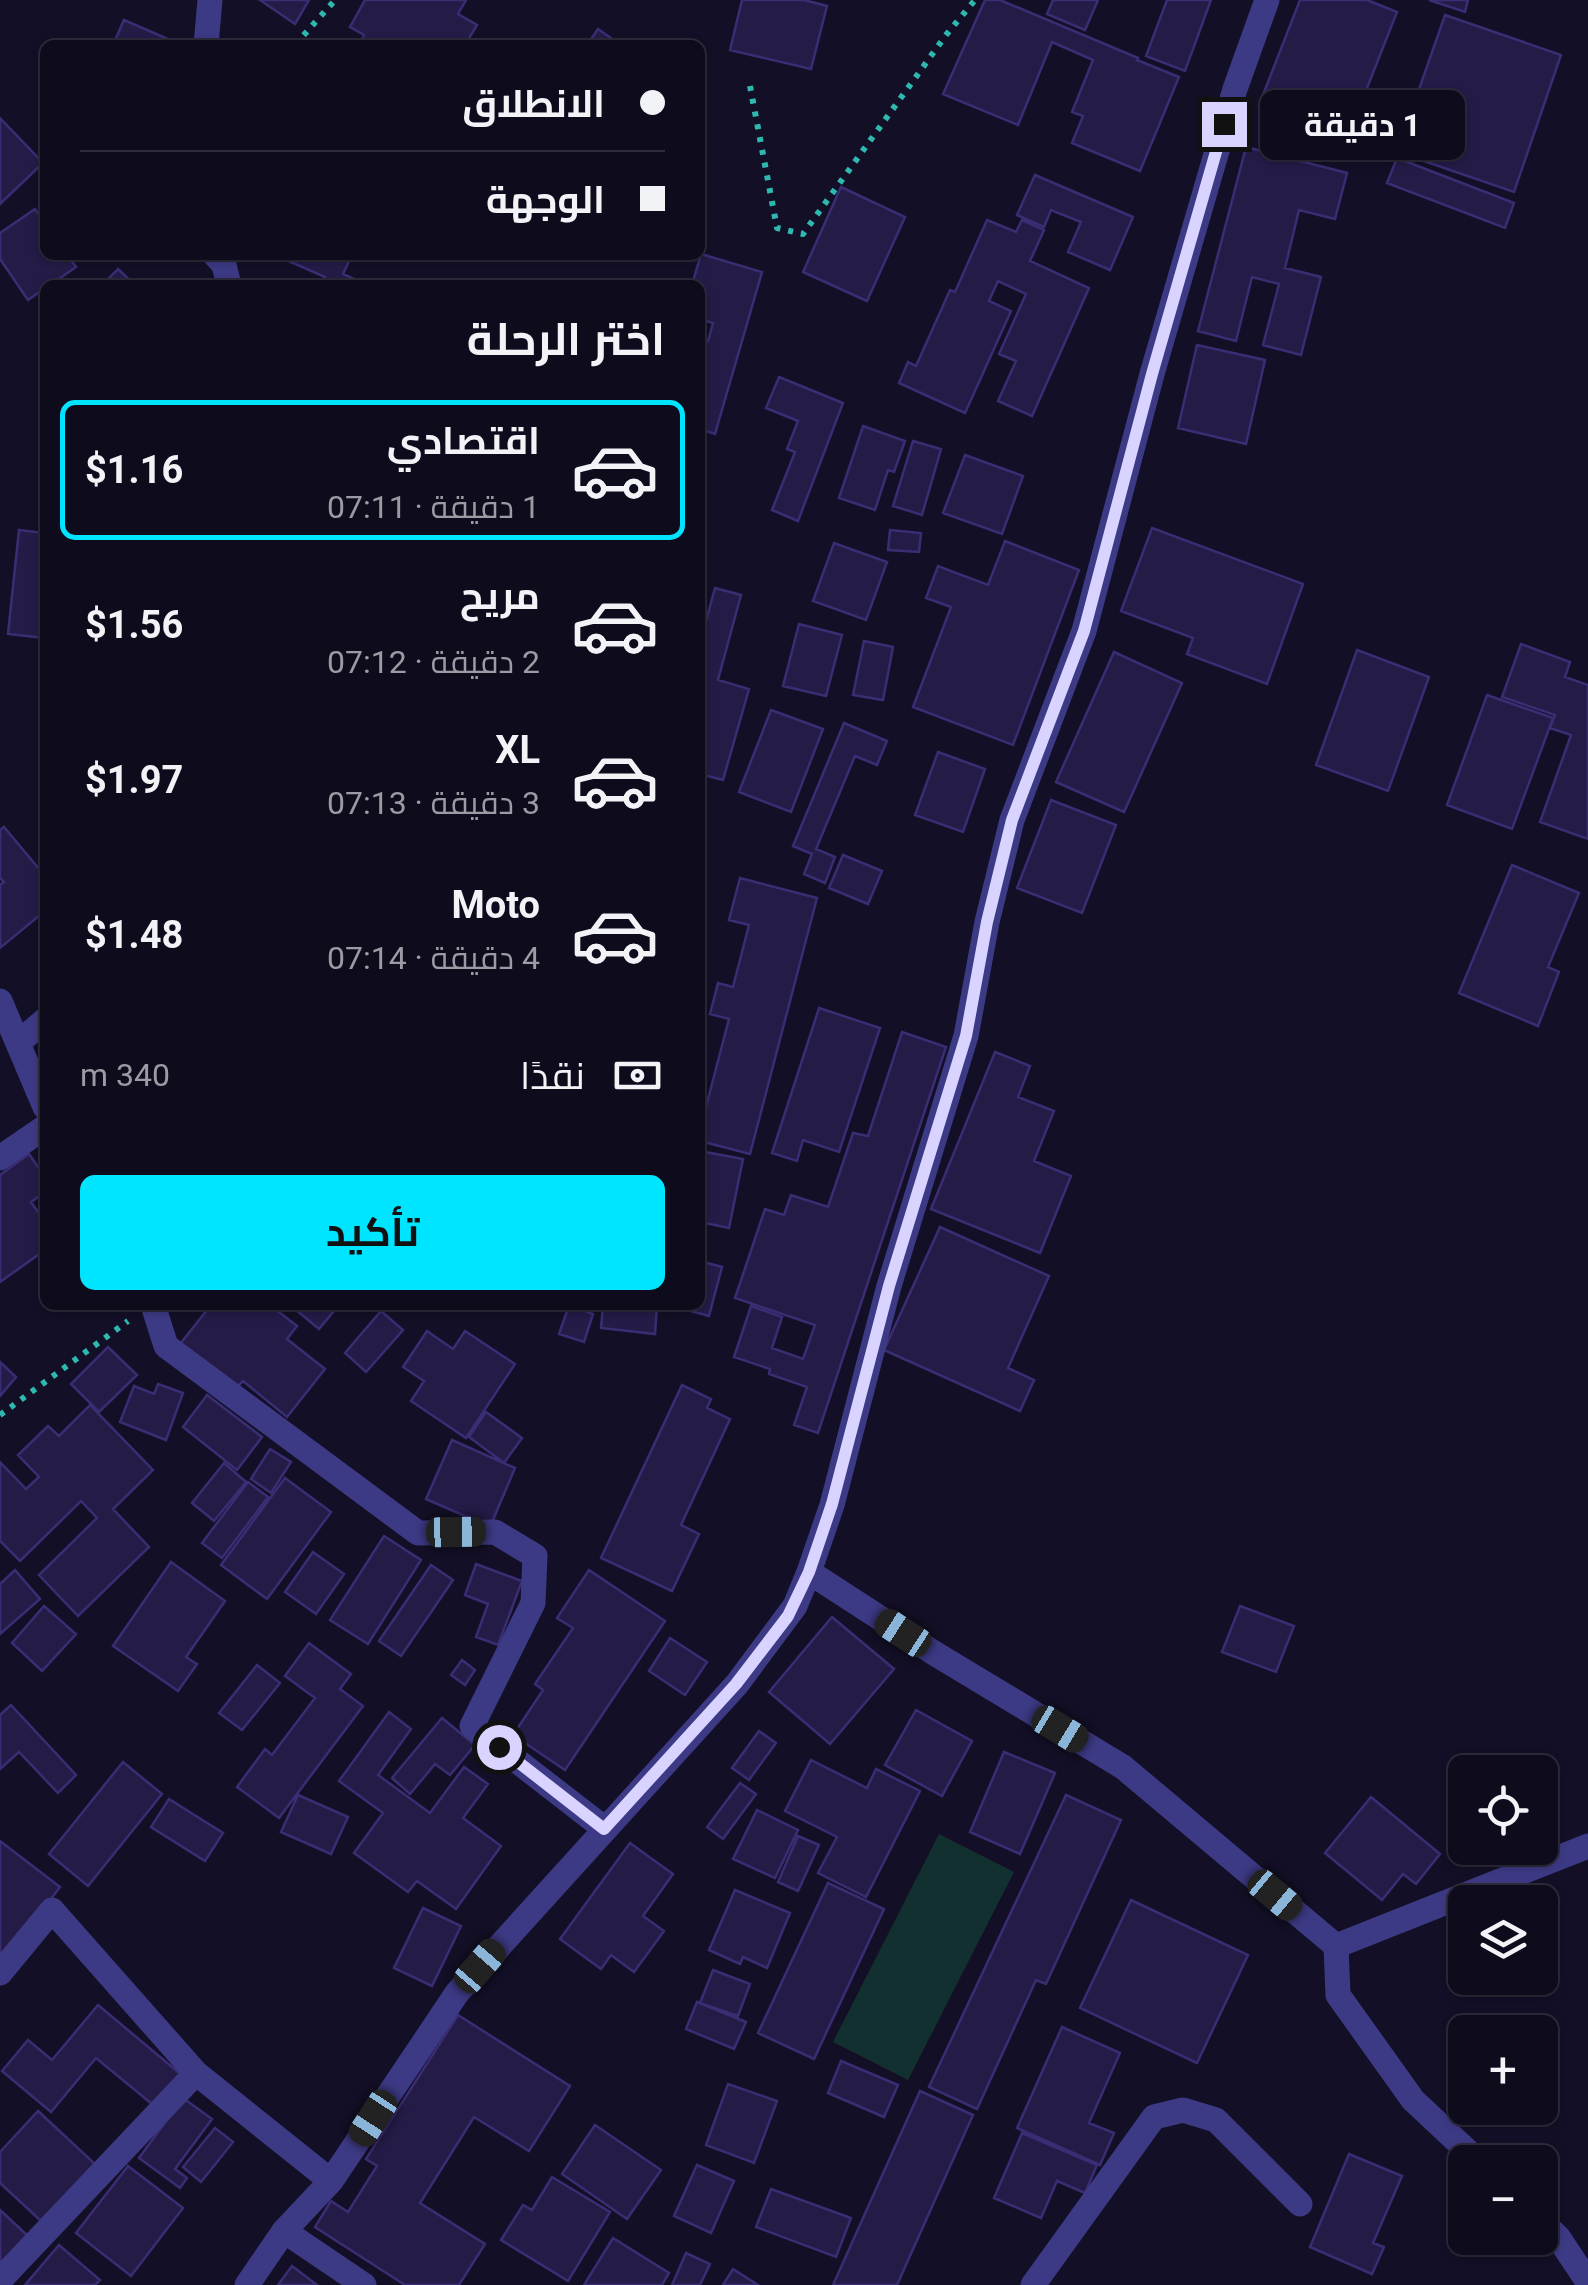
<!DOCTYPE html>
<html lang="ar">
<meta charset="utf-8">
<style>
:root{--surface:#0e0b1c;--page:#171425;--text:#f1f3f6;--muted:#9b9ba3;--line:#2e2b3b;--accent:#00e5ff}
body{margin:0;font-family:Roboto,Cairo,sans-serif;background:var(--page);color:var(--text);direction:rtl;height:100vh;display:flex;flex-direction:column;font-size:38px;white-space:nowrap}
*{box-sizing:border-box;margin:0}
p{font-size:32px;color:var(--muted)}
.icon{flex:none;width:55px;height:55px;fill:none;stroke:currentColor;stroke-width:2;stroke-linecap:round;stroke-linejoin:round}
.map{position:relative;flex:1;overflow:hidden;direction:ltr}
.details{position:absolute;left:40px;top:280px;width:665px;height:1030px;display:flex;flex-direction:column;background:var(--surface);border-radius:15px;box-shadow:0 2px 8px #0004,0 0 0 2px var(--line);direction:rtl}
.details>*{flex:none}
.guide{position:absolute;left:40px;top:40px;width:665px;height:220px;border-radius:15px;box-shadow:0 2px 8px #0004,0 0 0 2px var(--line);direction:rtl;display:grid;align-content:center;height:220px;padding:0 40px;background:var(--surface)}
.controls{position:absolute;left:1448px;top:1755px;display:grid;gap:20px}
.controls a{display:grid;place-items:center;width:110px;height:110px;border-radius:15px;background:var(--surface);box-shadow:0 2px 8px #0004,0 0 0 2px var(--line);font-size:50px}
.end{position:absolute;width:45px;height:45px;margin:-22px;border:12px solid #d9d4ff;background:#111;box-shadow:0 0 0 5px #111}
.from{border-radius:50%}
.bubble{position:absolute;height:70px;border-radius:15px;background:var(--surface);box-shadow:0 2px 8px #0004,0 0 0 2px var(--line);font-size:32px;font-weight:700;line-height:70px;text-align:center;direction:rtl}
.car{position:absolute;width:30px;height:60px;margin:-30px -15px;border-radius:12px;box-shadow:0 0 8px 2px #0007;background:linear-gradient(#222 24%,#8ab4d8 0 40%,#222 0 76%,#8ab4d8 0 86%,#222 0)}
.guide b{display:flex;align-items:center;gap:35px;height:95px;font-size:38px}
.guide b+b{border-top:2px solid var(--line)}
.guide i{width:25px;height:25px;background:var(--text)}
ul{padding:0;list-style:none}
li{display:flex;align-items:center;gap:30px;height:140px;margin:0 20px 15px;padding:0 20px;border:5px solid transparent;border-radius:15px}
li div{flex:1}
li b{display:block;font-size:38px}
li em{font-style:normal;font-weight:700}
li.active{border-color:var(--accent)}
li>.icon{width:90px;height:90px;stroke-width:1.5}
h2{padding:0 40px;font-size:45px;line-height:120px}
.pay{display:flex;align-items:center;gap:25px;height:110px;padding:0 40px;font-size:38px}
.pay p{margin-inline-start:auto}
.action{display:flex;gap:20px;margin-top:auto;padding:20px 40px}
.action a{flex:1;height:115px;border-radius:15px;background:var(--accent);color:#111;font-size:40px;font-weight:700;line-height:115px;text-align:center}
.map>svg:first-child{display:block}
.pitch{fill:#12302f}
.building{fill:#241b47;stroke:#3b2d73;stroke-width:2.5}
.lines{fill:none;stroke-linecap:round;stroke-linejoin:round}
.path{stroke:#2fb8b0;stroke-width:6;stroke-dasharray:5 8;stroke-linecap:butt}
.minor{stroke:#3d3a85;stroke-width:25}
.route{stroke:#d9d4ff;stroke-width:12}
</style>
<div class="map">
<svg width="1588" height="2285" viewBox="0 0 1588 2285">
<rect width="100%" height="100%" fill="#130f26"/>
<path class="pitch" d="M939,1834l75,38 -106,208 -75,-38z"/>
<path class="building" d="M260,0h49l-14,24z
M365,0h101l-8,14 19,11 -12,20h-37l-4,-2 -1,2h-64l5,-10 -14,-8z
M742,0h62l23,6 -16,63 -81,-19z
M985,0h15l138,58 -1,2 42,17 -39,94 -68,-28 11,-27 -11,-4 21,-52 -41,-18 -34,83 -75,-31z
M1053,0h45l-13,30 -38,-16z
M1167,0h44l-26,71 -39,-15z
M1300,0h67l30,12 -50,127 -88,-34z
M1429,0h39l-3,12z
M1445,15l116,40 -47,137 -108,-37 13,-38 -9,-2z
M124,20l44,19 -2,6h-53z
M598,29l23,16h-34z
M0,118l43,45 -43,41z
M1246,147l101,26 -12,46 -36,-9 -14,58 36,9 -20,78 -38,-10 16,-61 -27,-7 -16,64 -38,-10z
M1397,158l117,45 -9,25 -118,-45z
M1035,175l98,42 -23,53 -42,-18 13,-30 -30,-12 -7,17 -27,-12z
M841,187l64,30 -38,84 -64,-29z
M35,209l10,14v32h22l9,12 -26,18h-5v3l-17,12 -28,-41v-26z
M987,220l29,12 6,-12 22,10 -14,31 59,27 -57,128 -34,-15 18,-40 -17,-7 27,-60 -28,-13 -9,20 22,10 -46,102 -66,-30 9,-21 8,4 34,-76 5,2z
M701,254l61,18 -47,162 -15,-5v-90l8,2 5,-18 -13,-4v-34h-8z
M275,255h77l-9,19 24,11h-45l3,-8z
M118,269l17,16h-33z
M1197,345l68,15 -19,84 -68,-16z
M779,377l64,26 -45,118 -26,-11 23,-58 -8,-3 11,-28 -32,-13z
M863,426l42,15 -11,31 -6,-2 -13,40 -36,-12z
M913,441l28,8 -19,66 -29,-9z
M965,455l58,21 -21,58 -59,-21z
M1152,528l151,56 -36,100 -80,-30 6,-16 -72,-27z
M19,530l26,3v105l-37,-4z
M890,530l31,3 -2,19 -31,-2z
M1005,541l74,29 -66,175 -100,-38 38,-100 -25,-9 12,-32 50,19z
M834,543l53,19 -21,58 -53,-19z
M715,588l26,7 -23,85 31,9 -26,91 -23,-6v-131z
M799,624l43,11 -16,61 -43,-10z
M864,641l29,6 -10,53 -30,-5z
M1521,644l49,18 -5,15 23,8v154l-48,-17 31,-87 -21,-7 5,-13 -53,-18z
M1357,650l72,27 -41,114 -72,-26z
M1114,652l68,31 -58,129 -68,-30z
M1487,695l66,23 -41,111 -65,-24z
M771,710l52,19 -32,83 -52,-20z
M844,723l43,18 -10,24 -22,-9 -39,93 19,8 -10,26 -21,-9 8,-20 -19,-8z
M938,752l47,17 -22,63 -48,-17z
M1051,800l65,25 -34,88 -65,-25z
M4,827l41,49v35l-45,37v-63l4,-3 -4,-4v-48z
M843,855l39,16 -14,33 -39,-16z
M1512,865l67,28 -31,74 11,5 -21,54 -79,-33z
M740,878l77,20 -67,256 -50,-13v-11l29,-111 -19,-5 8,-31 15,4 16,-62 -20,-5z
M819,1008l61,20 -41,124 -36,-12 -6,21 -25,-8z
M902,1032l44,15 -128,386 -24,-8 13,-38 -38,-13 1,-5 -36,-12 17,-51 31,11 -10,31 31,11 12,-34 -80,-27 30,-89 19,6 7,-20 37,12 25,-74 15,3z
M995,1052l35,14 -12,31 36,14 -20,50 37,15 -31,77 -109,-44z
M700,1151l43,8 -14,69 -29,-6z
M29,1154l16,23v15l-14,10 14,20v28l-45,32v-107z
M940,1227l109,49 -41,92 26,12 -14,31 -136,-61z
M700,1261l22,6 -13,49 -40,-11h31z
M211,1305h59l27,21 -10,13 38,30 -38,48 -44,-36 -7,7 -56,-44z
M290,1305h49l-20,24z
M569,1305l24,9 -9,28 -25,-8z
M603,1305h54l-2,29 -54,-6z
M381,1311l22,19 -37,42 -21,-19z
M427,1331l26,18 12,-18 50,33 -49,74 -55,-37 13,-20 -21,-14z
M108,1347l29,28 -38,37 -28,-28z
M0,1362l16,15 -16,19z
M158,1384l25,9 -17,47 -46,-18 14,-36 20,8z
M682,1385l29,14 -4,9 23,11 -49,106 18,9 -27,57 -71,-33z
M207,1395l55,42 -25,33 -54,-43z
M90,1405l63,65 -40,39 36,38 -71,69 -39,-41 58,-57 -16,-17 -61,60 -20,-20v-79l26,27 13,-12 -21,-22 30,-29 11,10z
M486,1412l36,26 -18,25 -35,-26z
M452,1440l63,28 -25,59 -64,-28z
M270,1449l21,13 -20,31 -20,-14z
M224,1463l22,19 -32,39 -22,-18z
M285,1478l46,34 -64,87 -46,-34z
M248,1482l20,15 -46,61 -20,-15z
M384,1536l37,24 -53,84 -38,-24z
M313,1552l31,22 -28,40 -31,-22z
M171,1562l54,39 -39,56 11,7 -19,27 -65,-45z
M476,1564l46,17 -24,64 -22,-8 12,-33 -23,-9z
M431,1565l22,15 -52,76 -22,-15z
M15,1570l25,29 -40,35v-50z
M589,1570l76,51 -100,149 -52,-35 30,-45 -8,-6 38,-56 -16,-10z
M44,1606l32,28 -34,37 -30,-28z
M1240,1606l54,20 -18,46 -54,-20z
M832,1617l62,52 -64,75 -61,-52z
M670,1638l37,24 -22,33 -36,-24z
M309,1643l42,31 -11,15 23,17 -84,112 -42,-31 28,-38 7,6 43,-57 -30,-22z
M462,1660l13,10 -10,15 -14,-10z
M257,1665l23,18 -38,47 -23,-17z
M11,1705l65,70 -18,18 -39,-41 -19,17v-54z
M916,1710l56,31 -30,55 -57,-31z
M389,1712l22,17 -33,46 52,38 34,-46 24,17 -25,34 38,28 -45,63 -39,-28 -9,11 -54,-39 29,-40 -44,-32z
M442,1718l33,27 -25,30 -15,-11 -25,30 -18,-16z
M759,1731l17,12 -27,37 -17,-12z
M1004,1752l51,21 -35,81 -50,-22z
M811,1760l56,28 9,-19 44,22 -54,106 -48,-24 19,-36 -52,-26z
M123,1762l39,32 -74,92 -39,-32z
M740,1783l16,11 -33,45 -16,-12z
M298,1795l50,22 -17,37 -50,-22z
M1066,1795l55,25 -75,164 -10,-4 -59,129 -48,-22z
M1371,1797l69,57 -24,30 -13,-10 -21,26 -57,-47z
M169,1799l54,34 -18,28 -54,-34z
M757,1810l41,20 -23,48 -42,-19z
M798,1836l21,9 -21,46 -20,-9z
M0,1841l60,46 -60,79z
M630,1843l43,31 -30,42 21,15 -30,41 -23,-17 -10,14 -41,-30z
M828,1883l56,26 -70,150 -56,-26z
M735,1890l55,23 -23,55 -24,-11 -3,7 -31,-14z
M1131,1900l117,55 -51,108 -117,-55z
M423,1908l38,18 -29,60 -38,-18z
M713,1970l37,14 -12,32 -38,-13z
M697,2002l49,20 -12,27 -48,-20z
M98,2005l86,72 -26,32 -62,-51 -45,54 -49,-41 26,-31 24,20z
M458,2015l112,71 -41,65 -55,-34 -54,86 65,41 -26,41h-54l-90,-58 16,-26 17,11 29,-46 -11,-7z
M1062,2027l58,26 -31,70 25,10 -14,32 -83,-37z
M841,2061l57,24 -14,32 -56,-24z
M728,2084l49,17 -23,62 -48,-18z
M920,2091l53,24 -76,170h-64z
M183,2098l29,21 -37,50 12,9 -7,10 -41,-30z
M38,2111l57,53 -53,58 -42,-39v-31z
M595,2125l66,45 -34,49 -65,-45z
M215,2128l18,14 -32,40 -18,-15z
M1022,2133l75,32 -12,28 -28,-12 -16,37 -47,-20z
M1349,2154l53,22 -29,67 11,4 -12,27 -62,-27z
M697,2165l37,16 -23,52 -37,-17z
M128,2166l55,42 -52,68 -55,-43z
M552,2177l58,35 -42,69 -67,-41 22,-35 9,5z
M771,2189l80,29 -15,39 -80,-30z
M0,2210l29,27 -29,26z
M613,2238l56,35 -7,12h-78z
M59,2245l41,35 -5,5h-70z
M686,2253l24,11 -10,21h-28z
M292,2266l25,19h-39z
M733,2269l25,16h-35z"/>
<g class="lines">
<path class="path" d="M295,45l40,-45
M750,86l27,142 26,6 143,-199 29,-35
M0,1415l128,-94"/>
<path class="minor" d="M206,45l4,-45
M215,255l9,10 5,20
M0,1001l45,106
M18,1043l27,-23
M0,1158l45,-31
M153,1305l13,41 252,187 77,-1 40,24 -2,47 -61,123 133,103
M809,1572l125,81 189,114 213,179 2,49 75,105 66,62
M1336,1946l252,-100
M0,1973l52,-63 144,163
M1540,2220l18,17 30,45
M284,2231l80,54
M0,2280l196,-207 135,108
M247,2285l37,-54 47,-50 126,-188 280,-309 58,-78 14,-34 23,-67 57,-219 77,-250 21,-114 25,-102 72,-189 68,-257 83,-285 32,-89
M1033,2285l121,-168 29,-7 33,10 84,84"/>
</g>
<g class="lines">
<path class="route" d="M499,1747l105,82 132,-145 52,-68 21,-44 23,-68 57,-218 77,-250 21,-114 25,-102 72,-189 68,-257 72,-250"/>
</g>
</svg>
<div class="controls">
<a><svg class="icon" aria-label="locate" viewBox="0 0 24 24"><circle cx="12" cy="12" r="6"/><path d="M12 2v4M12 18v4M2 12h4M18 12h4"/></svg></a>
<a><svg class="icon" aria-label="layers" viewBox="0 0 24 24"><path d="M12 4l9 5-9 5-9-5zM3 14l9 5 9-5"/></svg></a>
<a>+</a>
<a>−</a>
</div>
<i class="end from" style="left:499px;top:1747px"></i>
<i class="end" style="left:1224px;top:124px"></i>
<div class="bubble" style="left:1260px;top:90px;width:205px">1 دقيقة</div>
<i class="car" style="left:456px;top:1532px;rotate:89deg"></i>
<i class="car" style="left:903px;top:1633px;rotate:303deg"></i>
<i class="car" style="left:1060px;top:1729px;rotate:121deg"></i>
<i class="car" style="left:1275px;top:1895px;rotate:130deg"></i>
<i class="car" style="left:480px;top:1966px;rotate:41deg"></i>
<i class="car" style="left:373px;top:2118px;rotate:213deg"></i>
<div class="guide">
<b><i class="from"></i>الانطلاق</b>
<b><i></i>الوجهة</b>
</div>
<section class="details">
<h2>اختر الرحلة</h2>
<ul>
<li class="active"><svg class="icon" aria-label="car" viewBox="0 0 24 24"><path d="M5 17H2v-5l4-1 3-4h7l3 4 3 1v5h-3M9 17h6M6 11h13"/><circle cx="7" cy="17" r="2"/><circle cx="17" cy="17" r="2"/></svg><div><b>اقتصادي</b><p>1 دقيقة · 07:11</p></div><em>$1.16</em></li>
<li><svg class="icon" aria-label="car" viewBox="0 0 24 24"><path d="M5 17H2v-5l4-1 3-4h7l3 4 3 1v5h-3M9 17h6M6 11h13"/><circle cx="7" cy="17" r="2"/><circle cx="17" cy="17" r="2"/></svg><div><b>مريح</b><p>2 دقيقة · 07:12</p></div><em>$1.56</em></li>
<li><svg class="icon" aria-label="car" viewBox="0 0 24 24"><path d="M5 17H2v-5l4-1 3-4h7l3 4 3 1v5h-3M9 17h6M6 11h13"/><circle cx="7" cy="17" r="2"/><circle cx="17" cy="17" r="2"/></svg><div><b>XL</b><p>3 دقيقة · 07:13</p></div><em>$1.97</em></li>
<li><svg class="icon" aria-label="car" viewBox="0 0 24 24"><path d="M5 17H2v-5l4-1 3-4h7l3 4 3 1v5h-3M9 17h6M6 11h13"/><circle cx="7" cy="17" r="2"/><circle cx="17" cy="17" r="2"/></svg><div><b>Moto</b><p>4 دقيقة · 07:14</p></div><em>$1.48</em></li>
</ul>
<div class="pay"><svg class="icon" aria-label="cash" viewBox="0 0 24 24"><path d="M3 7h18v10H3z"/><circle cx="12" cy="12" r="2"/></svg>نقدًا<p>340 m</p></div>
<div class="action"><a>تأكيد</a></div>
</section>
</div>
